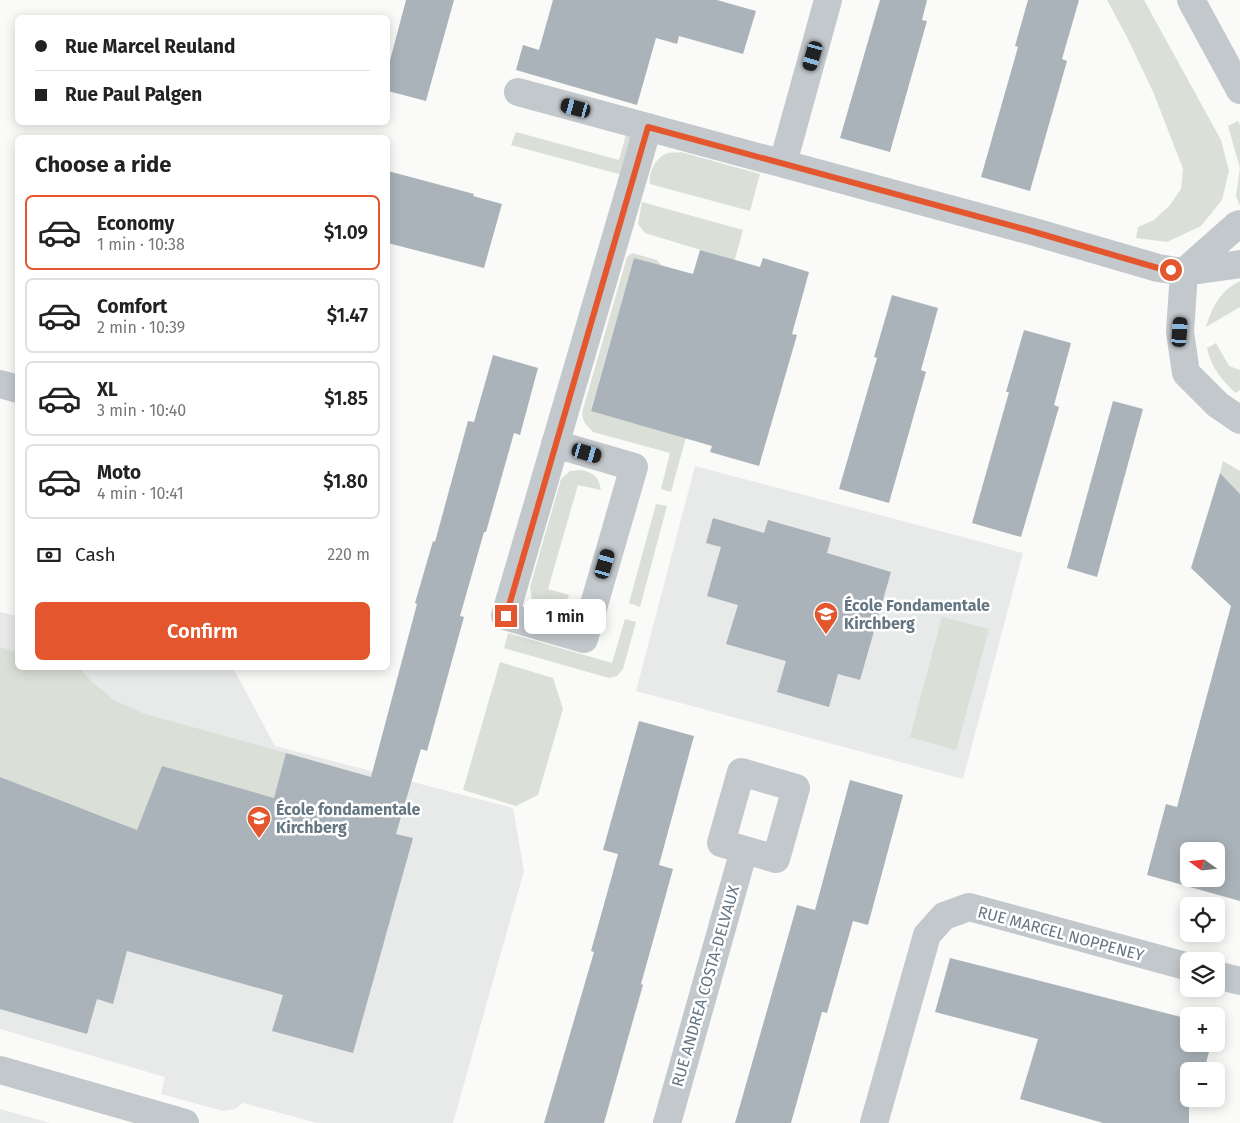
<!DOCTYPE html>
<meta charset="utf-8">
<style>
:root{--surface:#fff;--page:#f6f6f6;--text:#222;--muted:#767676;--line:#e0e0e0;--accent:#e4572e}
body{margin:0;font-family:"Fira Sans",sans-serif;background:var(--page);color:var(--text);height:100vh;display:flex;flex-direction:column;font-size:19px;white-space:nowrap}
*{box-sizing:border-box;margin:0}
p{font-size:16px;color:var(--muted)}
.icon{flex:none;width:28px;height:28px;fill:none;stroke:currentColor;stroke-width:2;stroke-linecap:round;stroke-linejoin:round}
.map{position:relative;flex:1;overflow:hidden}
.details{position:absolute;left:15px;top:135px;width:375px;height:535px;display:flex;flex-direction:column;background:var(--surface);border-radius:8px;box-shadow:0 2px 12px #0003}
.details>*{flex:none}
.guide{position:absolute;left:15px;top:15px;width:375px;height:110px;border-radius:8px;box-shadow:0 2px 12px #0003;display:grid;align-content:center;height:110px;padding:0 20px;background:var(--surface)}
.needle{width:32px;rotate:285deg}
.controls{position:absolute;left:1180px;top:842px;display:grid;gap:10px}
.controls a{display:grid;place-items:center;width:45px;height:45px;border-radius:8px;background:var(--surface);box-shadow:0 2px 12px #0003;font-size:25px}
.end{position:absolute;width:22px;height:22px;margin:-11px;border:6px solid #e4572e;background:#fff;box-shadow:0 0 0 2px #fff}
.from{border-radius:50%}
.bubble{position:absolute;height:35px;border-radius:8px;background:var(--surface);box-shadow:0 2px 12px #0003;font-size:16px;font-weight:600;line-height:35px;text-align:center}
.car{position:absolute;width:15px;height:30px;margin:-15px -8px;border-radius:6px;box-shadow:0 0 4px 1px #0007;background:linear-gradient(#222 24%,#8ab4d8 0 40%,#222 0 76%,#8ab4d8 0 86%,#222 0)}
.guide b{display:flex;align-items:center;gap:18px;height:48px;font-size:19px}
.guide b+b{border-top:1px solid var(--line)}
.guide i{width:12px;height:12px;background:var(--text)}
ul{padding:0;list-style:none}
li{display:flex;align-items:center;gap:15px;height:75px;margin:0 10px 8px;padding:0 10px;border:2px solid var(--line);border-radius:8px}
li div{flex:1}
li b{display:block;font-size:19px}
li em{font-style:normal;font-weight:600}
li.active{border-color:var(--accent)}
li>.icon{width:45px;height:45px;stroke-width:1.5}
h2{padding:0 20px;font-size:22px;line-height:60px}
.pay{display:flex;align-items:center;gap:12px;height:55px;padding:0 20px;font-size:19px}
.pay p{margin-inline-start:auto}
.cta{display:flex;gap:10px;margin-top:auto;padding:10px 20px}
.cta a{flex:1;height:58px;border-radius:8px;background:var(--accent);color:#fff;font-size:20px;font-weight:600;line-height:58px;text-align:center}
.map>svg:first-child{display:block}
.built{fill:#e8e9e9}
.green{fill:#dadfd7}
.building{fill:#aab3b9;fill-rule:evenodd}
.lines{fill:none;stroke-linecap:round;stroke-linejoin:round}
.minor{stroke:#c3c8cc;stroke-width:28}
.route{stroke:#e4572e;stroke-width:6}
.labels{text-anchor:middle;stroke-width:5;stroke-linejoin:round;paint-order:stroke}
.poi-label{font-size:16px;font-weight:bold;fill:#657683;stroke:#fff;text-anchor:start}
.street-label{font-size:16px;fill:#657683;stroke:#fff}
</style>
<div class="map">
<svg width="1240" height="1123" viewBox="0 0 1240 1123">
<rect width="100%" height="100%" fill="#fafaf8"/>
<path class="built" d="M695,466l328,87 -60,226 -327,-88z
M0,612l17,4 1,52h215l42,78 238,62 11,63 -71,252h-136l-74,-20 -8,6 -12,2 -62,-17 4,-17 -165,-48z
M0,1109l50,14h-50z"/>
<path class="green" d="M1107,0h37l77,140 8,31 -7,29 -21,26 -34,16 -31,-4 2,-11 16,-7 16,-15 11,-16 2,-20 -29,-75 -26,-55z
M1238,121l2,4v81l-4,-10 4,-28 -12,-42z
M516,132l103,28 7,-25 10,3 -10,38 -115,-31z
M681,152l79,22 -10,37 -100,-27c-2,-13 6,-27 18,-31 4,-1 9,0 13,-1z
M642,202l101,28 -72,262 -10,-3 9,-36 -77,-21c-8,-8 -12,-12 -10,-23l44,-152 5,-4 25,7 5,6 -28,-8 -43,152 90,27 49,-178 -85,-26 -7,-9z
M1240,281v26l-34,20c6,-20 14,-36 34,-46z
M1216,343l13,23 11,4v20l-4,3c-14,-12 -25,-26 -29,-45z
M1223,461l17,10v23l-20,-21z
M581,470c13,3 18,7 20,20l-23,-5 -30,104 21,6 -5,11 -9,5 -14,-4 -9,-7 -2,-13 31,-108 9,-8z
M656,504l11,2 -27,101 -11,-4z
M942,617l47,12 -33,121 -46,-13z
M625,619l11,3 -13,47 -6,7 -8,2 -105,-30 4,-15 104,30z
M0,647l17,5 1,16h61l12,13 23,19 28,13 144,40 -12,45 -112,-32 -25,64 -137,-53z
M500,662l53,16 10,31 -25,86 -22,11 -53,-16z"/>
<path class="building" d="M406,0h48l-28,101 -38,-10v-23z
M553,0h164l39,11 -13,43 -64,-18 -2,8 -21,-6 -19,67 -121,-35 7,-25 16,5z
M880,0h47l-5,20 5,1 -37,131 -50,-14z
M1028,0h51l-17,59 5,2 -37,130 -49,-14 37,-130 -3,-1z
M388,171l86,23 -1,2 29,8 -18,64 -96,-25z
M700,250l60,17 3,-9 46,14 -17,62 5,1 -38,131 -49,-14 2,-6 -121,-35 43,-153 59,16z
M892,295l46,13 -17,62 5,2 -37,131 -50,-14 38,-131 -3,-1z
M1024,330l47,13 -17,62 5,2 -38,130 -49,-14 37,-131h-3z
M493,355l45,13 -18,67 -6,-2 -28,99h-2l-24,84 4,1 -37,134 -6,-2 -25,85 17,4 -60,215 -81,-22 11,-36 -156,-44 -14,53 -16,-5 -10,35 -87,-25v-232l137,53 25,-64 112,32 12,-45 85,24 46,-173 -2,-1 18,-62 2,1 33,-121 6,1z
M1113,401l30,8 -46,168 -30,-9z
M1220,473l20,21v407l-93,-26 19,-71 11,3 54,-201 -40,-38zM1189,851h27v28h-27z
M713,518l51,15 4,-13 63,18 -4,15 64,19 -31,108 -22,-6 -9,33 -52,-15 9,-31 -60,-17 12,-39 -31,-9 14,-49 -15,-4z
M639,721l55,15 -35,129 14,4 -32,115 2,1 -39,138h-60l50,-171 -3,-1 27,-97 -15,-4z
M850,780l53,15 -35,130 -15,-4 -26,92 -5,-1 -31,111h-56l62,-218 18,5z
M950,958l239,61v25h22l-7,27h-15v52h-86l-83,-24 18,-60 -103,-27z"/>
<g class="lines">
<path class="minor" d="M1191,0l49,90
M518,92l513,139 127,37 26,4 56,-8
M783,163l45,-163
M1240,224l-3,1 -53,47 -4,60 6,41 32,32 22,15
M0,384l18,5
M555,444l79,23 -50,172 -79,-23c48,-163 95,-326 143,-489
M741,772l55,16 -20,71 -55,-16z
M1216,975l24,6
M0,1070l185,53
M667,1123l77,-273
M874,1123l53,-188 17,-19 25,-9 220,60"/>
</g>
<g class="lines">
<path class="route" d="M506,616l142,-489 383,104 127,37 13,2"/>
</g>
<defs>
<symbol id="school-pin" viewBox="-11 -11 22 30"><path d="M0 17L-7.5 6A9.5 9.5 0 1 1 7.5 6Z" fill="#e4572e" stroke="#fff"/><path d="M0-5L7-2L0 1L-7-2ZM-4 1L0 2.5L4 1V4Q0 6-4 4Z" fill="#fff"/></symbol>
</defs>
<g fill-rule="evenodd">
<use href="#school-pin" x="812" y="600" width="28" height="38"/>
<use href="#school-pin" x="245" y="804" width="28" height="38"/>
</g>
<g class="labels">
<g class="poi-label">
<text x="844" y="611">École Fondamentale<tspan x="844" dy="18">Kirchberg</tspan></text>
<text x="276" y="815">École fondamentale<tspan x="276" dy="18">Kirchberg</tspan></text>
</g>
<g class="street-label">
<text transform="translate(1061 933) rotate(15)" y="6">RUE MARCEL NOPPENEY</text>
<text transform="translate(705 986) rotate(-74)" y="6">RUE ANDREA COSTA-DELVAUX</text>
</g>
</g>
</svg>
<div class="controls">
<a><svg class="needle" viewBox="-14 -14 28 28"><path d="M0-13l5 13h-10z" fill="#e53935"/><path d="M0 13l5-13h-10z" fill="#767676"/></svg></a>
<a><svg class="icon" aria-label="locate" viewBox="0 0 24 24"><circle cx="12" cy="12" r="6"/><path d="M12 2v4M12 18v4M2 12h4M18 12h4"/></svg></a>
<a><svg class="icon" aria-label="layers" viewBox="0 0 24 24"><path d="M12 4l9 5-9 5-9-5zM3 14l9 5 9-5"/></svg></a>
<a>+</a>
<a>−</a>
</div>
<i class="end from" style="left:1171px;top:270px"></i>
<i class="end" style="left:506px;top:616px"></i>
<div class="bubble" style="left:524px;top:599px;width:82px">1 min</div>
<i class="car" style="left:813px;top:56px;rotate:196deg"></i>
<i class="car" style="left:576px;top:108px;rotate:285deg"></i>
<i class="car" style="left:1180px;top:332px;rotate:4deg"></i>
<i class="car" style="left:587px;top:453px;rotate:106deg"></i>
<i class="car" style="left:605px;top:564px;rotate:16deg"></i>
<div class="guide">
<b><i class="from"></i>Rue Marcel Reuland</b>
<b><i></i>Rue Paul Palgen</b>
</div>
<section class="details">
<h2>Choose a ride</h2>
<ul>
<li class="active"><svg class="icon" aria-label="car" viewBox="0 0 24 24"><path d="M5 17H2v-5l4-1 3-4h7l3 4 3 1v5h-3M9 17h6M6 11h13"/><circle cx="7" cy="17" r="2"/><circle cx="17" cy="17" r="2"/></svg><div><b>Economy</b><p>1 min · 10:38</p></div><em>$1.09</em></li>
<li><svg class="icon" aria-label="car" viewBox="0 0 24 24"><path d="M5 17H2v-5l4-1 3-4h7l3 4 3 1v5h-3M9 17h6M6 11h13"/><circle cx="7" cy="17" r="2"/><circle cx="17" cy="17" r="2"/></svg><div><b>Comfort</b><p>2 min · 10:39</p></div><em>$1.47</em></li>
<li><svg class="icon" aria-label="car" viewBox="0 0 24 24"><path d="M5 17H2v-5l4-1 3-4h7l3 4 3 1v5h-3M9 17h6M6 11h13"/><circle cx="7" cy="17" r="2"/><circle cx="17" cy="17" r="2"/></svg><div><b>XL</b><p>3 min · 10:40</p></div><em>$1.85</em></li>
<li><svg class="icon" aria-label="car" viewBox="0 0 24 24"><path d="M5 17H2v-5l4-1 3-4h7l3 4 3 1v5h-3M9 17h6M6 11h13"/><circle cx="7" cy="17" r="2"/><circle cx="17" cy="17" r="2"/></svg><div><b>Moto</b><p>4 min · 10:41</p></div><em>$1.80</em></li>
</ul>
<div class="pay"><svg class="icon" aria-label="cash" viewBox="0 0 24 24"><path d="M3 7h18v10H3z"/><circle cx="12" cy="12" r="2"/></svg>Cash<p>220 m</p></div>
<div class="cta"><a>Confirm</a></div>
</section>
</div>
